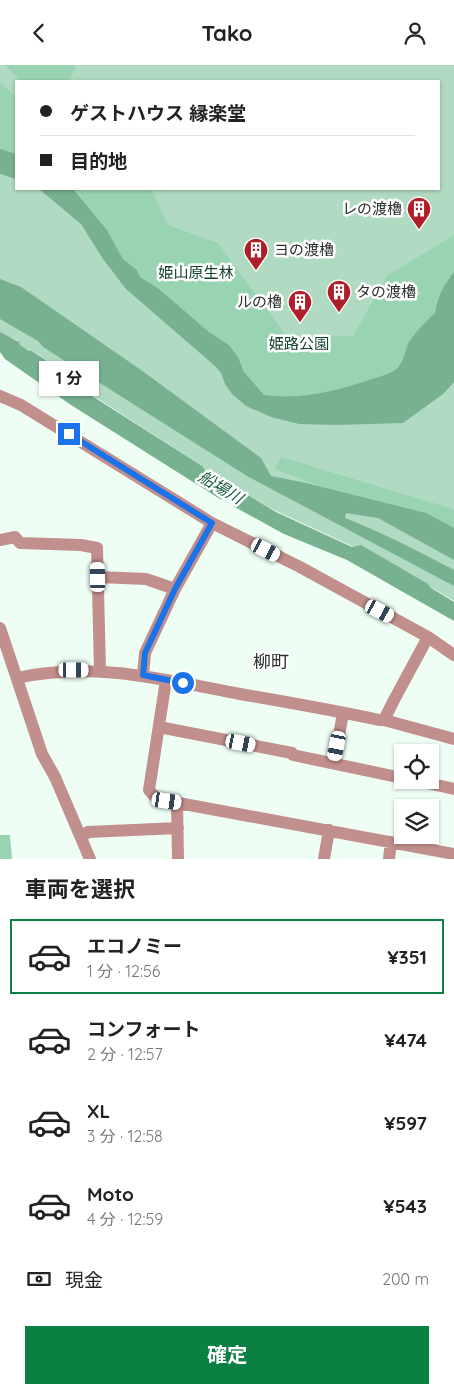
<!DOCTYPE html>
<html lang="ja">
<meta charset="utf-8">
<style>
:root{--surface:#fff;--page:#f6f6f6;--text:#222;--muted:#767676;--line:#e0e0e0;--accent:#0b8043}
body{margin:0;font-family:Quicksand,"Noto Sans JP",sans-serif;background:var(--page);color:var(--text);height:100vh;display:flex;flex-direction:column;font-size:19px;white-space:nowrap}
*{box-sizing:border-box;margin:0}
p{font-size:16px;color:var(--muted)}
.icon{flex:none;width:28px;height:28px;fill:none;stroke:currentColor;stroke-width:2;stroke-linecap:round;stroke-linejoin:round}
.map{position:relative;height:794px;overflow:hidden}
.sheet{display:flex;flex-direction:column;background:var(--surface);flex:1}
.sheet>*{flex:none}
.guide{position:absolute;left:15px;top:15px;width:425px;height:110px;border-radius:0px;box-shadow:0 1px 4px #0004;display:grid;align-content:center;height:110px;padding:0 25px;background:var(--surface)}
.fabs{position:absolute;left:394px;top:679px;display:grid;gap:10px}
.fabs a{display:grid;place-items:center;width:45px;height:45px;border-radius:0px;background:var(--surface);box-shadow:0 1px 4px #0004;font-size:25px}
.end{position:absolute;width:22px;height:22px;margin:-11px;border:6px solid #1a73e8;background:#fff;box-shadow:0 0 0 2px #fff}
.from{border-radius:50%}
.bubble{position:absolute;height:35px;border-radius:0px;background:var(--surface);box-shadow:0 1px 4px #0004;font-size:16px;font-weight:700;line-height:35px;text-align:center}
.car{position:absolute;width:15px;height:30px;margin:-15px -8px;border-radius:6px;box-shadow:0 0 4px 1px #0007;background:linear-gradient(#fff 24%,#345 0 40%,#fff 0 76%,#345 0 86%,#fff 0)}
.guide b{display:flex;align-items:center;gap:18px;height:48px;font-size:19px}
.guide b+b{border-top:1px solid var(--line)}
.guide i{width:12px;height:12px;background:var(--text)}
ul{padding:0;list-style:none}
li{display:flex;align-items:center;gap:15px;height:75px;margin:0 10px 8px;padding:0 15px;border:2px solid transparent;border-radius:0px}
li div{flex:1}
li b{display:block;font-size:19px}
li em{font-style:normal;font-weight:700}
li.on{border-color:var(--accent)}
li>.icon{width:45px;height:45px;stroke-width:1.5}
h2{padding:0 25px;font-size:22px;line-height:60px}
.pay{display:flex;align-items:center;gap:12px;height:55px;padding:0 25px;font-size:19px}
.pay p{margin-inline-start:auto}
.cta{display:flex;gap:10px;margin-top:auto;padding:10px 25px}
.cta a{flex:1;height:58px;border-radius:0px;background:var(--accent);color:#fff;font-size:20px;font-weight:700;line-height:58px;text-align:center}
header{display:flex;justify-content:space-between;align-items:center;height:65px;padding:0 25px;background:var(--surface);font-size:22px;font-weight:700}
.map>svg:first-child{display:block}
.green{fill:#b0dac1;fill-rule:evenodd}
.forest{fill:#99d4b2}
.water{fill:#77b190}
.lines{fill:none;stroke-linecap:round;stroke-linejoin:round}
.minor{stroke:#c18f8c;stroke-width:12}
.route{stroke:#1a73e8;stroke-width:6}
.labels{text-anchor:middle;stroke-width:5;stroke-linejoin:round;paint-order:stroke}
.poi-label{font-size:15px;fill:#2a302d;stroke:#fff;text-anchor:end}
.park-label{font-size:15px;fill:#14432c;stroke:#fff}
.water-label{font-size:16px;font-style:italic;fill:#145a3b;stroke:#fff}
.quarter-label{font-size:18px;fill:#2a302d;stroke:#fff}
</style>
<header><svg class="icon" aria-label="back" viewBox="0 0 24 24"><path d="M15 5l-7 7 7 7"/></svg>Tako<svg class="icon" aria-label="person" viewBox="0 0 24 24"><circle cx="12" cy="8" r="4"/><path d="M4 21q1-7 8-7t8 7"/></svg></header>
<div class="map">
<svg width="454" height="794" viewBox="0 0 454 794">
<rect width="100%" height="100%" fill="#eefef5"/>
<path class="green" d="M0,0h454v536l-93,-55 -7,1 -82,-38 -69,-39 -1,-4 -113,-73 -1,-7 -56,-35 -12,-4 -3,-7 -17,-6zM16,16h423v108h-423z"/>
<path class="forest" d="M4,0h71v5l-7,11h-46z
M0,18l16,14v57l-16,-5z
M73,124h78l17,36 50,18 69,94 66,-1 34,-60 67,-41v37l-6,7 -12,22 -1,12c-9,8 -21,20 -27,31 -3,7 -4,16 -9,22 -5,7 -18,10 -27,13 -35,12 -71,21 -108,16l-20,-23 -6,-15 -9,-12 -20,-13 -50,-43 -20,-12 -2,-7 -14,-11 -16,-29z
M281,392l172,52 1,1v28l-179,-69z
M0,770h10l2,24h-12z"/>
<path class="water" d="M0,84l16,5v25l-16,-5z
M39,124h34l34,41 16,29 14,11 3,7 19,12 50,43 20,13 9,12 6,15 20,23c37,5 73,-4 108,-16 9,-3 22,-6 27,-13 5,-6 6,-15 9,-22 6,-11 18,-23 27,-31 2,-16 9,-29 19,-41v110l-11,12 -40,29 -67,2 -37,-1 -28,-7 -25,-11 -14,-12 -7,-10 -4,-11 -6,-7 -89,-77 -23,-30 -22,-35z
M0,214l21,8 120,83 120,88 10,18 35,7 120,30 28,15v32l-76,-42 -32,-5 -1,5c38,15 73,33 109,52v16l-207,-110 -204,-129 -5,-6 -38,-22z
M0,267l19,10 1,3 9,6 1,-1 58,37 1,7 113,72 2,3 72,43 76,35 9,-2 67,39 3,4 23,14v19l-107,-61 -63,-26 -51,-28 1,-3 -6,-5 -8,1 -149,-94 -66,-46 -5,-7z"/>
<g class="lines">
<path class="minor" d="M0,331l21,9 191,118 88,44 128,70 26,18
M0,475l15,-3 5,6 61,2 16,3 3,122
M98,512l48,2 29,10
M0,563l42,126 13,23 35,82
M143,610l2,-22 30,-64 37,-66
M17,613c77,-17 148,2 223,16 46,8 93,16 139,26h5l70,19
M166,615l-17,110 8,9 297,55
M384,655l10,-20 34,-63
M159,662l133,26 1,2 109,23
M334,698l9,-50
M414,715l40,9
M177,737l1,57
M81,772l7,-5 90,-4
M324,794l5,-29
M389,794l2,-17"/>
</g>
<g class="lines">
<path class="route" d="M69,369l143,89 -37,66 -30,64 -2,22 40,8"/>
</g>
<defs>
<symbol id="building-pin" viewBox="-11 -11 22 30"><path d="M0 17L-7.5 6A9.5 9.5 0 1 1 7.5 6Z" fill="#b01d2b" stroke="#fff"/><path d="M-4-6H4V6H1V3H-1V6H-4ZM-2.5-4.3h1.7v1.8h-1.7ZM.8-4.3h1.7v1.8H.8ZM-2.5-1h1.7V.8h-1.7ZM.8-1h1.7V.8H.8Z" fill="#fff"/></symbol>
</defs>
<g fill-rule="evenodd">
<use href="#building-pin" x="405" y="130" width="28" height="38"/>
<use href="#building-pin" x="242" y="171" width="28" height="38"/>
<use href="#building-pin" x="325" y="213" width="28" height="38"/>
<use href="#building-pin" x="286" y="223" width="28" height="38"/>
</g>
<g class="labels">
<g class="poi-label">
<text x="402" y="149">レの渡櫓</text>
<text x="274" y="190" text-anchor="start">ヨの渡櫓</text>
<text x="356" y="232" text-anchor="start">タの渡櫓</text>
<text x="282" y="242">ルの櫓</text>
</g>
<g class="park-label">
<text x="196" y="213">姫山原生林</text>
<text x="299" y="284">姫路公園</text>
</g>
<g class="water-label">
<text transform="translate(221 422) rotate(31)" y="6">船場川</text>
</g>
<g class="quarter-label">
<text x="271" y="603">柳町</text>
</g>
</g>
</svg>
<div class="fabs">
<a><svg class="icon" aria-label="locate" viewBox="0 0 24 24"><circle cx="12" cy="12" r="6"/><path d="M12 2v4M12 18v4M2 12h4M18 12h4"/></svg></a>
<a><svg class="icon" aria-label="layers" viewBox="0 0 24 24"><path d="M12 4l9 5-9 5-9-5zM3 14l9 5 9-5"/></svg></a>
</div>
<i class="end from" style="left:183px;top:618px"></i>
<i class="end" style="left:69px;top:369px"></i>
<div class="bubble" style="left:39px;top:296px;width:60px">1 分</div>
<i class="car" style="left:266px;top:485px;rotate:117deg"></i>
<i class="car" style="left:98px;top:512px;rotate:359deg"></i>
<i class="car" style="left:380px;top:546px;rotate:118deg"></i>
<i class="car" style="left:74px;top:605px;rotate:90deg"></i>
<i class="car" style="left:241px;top:678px;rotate:101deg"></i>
<i class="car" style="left:337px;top:681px;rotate:191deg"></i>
<i class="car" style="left:167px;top:736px;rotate:98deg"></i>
<div class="guide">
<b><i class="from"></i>ゲストハウス 縁楽堂</b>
<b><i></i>目的地</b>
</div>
</div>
<section class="sheet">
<h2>車両を選択</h2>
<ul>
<li class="on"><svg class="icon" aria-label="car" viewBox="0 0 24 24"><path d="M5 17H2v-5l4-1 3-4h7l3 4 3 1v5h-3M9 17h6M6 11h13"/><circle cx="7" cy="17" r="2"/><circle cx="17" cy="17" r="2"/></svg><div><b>エコノミー</b><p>1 分 · 12:56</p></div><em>¥351</em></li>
<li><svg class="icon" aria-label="car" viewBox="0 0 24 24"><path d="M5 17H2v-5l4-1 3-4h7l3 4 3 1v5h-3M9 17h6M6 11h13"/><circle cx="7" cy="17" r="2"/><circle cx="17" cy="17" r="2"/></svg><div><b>コンフォート</b><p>2 分 · 12:57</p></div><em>¥474</em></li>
<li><svg class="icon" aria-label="car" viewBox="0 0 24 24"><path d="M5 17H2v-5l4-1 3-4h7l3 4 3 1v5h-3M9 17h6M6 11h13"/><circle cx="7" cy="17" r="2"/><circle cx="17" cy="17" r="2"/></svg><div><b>XL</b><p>3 分 · 12:58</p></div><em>¥597</em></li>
<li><svg class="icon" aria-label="car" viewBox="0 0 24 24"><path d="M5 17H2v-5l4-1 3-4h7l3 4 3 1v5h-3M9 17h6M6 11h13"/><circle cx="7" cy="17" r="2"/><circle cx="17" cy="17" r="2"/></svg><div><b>Moto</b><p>4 分 · 12:59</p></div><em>¥543</em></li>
</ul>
<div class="pay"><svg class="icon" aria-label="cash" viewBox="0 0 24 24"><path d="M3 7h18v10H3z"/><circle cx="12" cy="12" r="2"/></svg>現金<p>200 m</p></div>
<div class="cta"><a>確定</a></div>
</section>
